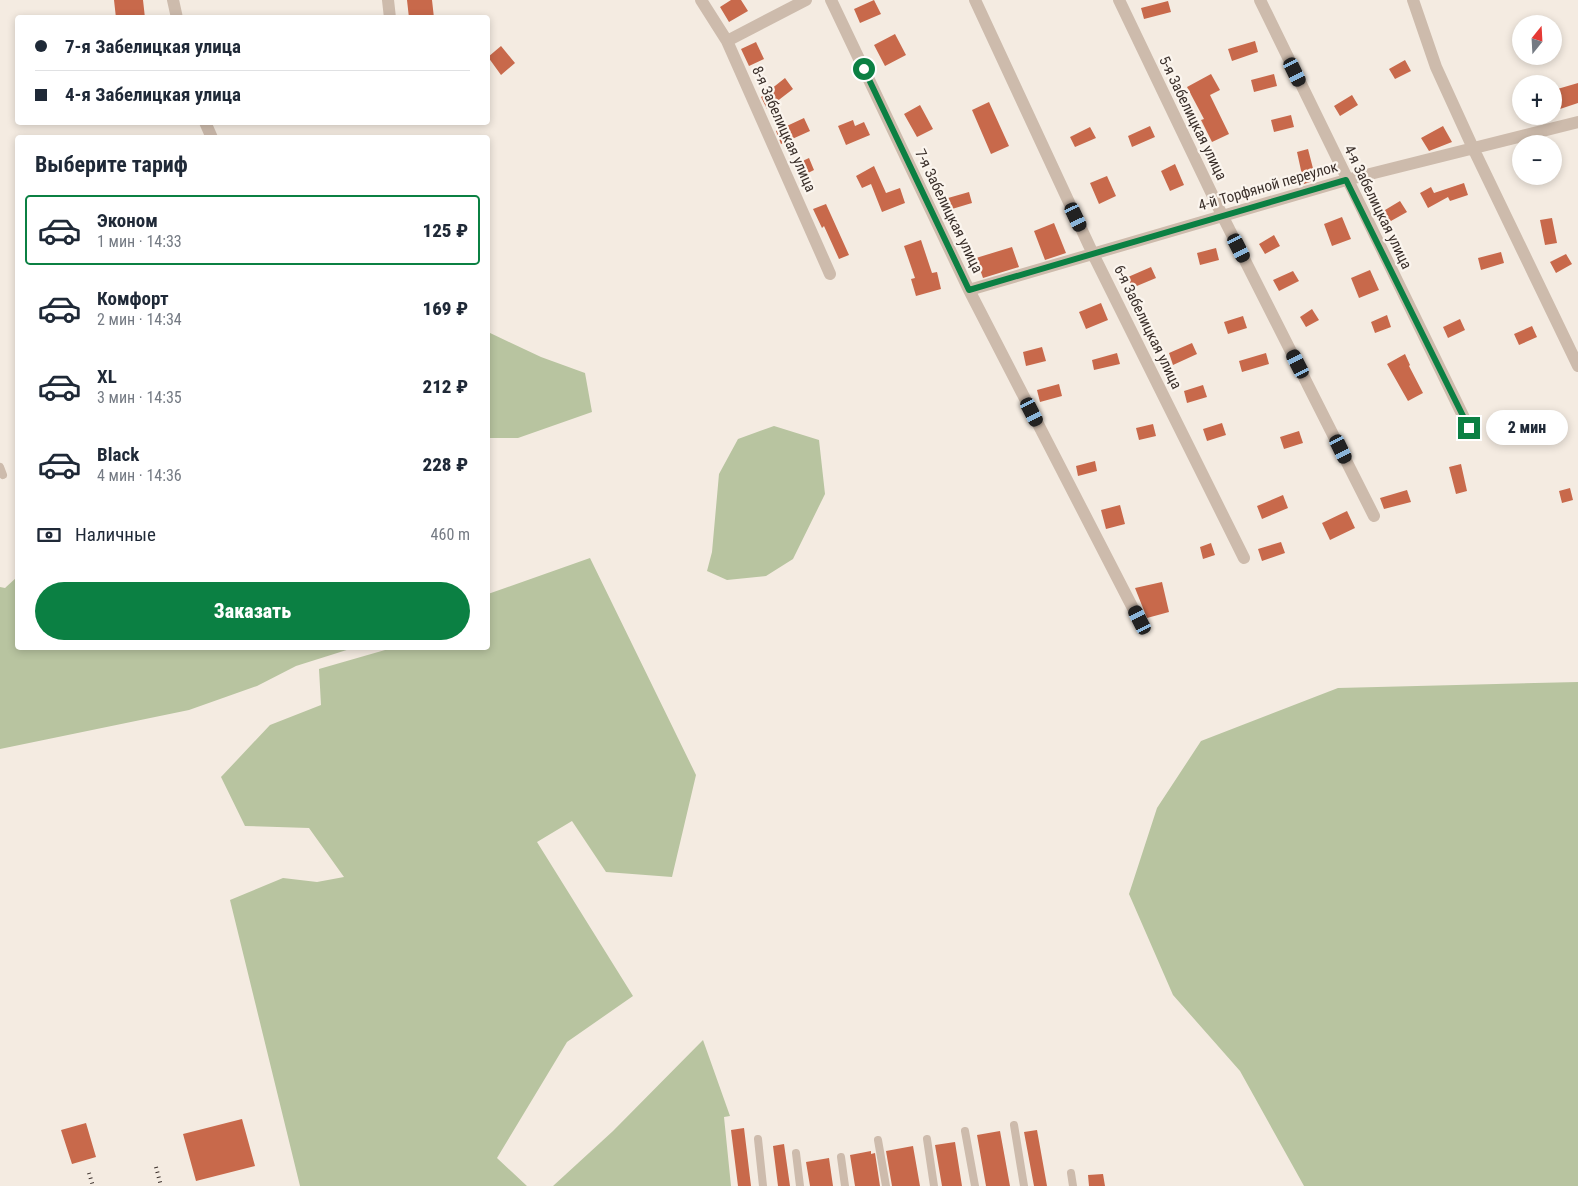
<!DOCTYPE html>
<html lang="ru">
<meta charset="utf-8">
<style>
:root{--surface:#fff;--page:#f6f6f7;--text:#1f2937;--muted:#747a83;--line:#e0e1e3;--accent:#0b8043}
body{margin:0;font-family:"Roboto Condensed",sans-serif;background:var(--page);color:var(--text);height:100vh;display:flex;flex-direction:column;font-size:19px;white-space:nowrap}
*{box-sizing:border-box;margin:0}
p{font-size:16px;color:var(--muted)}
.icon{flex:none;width:28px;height:28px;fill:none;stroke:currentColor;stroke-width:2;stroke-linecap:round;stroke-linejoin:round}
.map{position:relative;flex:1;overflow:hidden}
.side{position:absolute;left:15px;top:135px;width:475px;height:515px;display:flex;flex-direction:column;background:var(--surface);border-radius:5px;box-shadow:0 2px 8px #0003}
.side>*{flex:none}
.top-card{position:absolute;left:15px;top:15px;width:475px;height:110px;border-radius:5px;box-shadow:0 2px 8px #0003;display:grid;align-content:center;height:110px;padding:0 20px;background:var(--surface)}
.needle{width:32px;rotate:18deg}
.controls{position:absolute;left:1512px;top:15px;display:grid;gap:10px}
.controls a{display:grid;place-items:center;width:50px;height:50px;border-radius:50%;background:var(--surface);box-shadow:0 2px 8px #0003;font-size:25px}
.end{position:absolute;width:22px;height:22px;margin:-11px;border:6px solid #0b8043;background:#fff;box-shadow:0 0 0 2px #fff}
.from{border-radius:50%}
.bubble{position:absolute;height:35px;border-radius:18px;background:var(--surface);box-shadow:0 2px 8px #0003;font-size:16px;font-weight:800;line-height:35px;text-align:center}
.car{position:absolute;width:15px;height:30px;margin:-15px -8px;border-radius:6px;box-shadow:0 0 4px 1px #0007;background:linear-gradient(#222 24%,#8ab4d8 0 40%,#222 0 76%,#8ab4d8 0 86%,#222 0)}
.top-card b{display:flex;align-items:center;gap:18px;height:48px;font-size:19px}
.top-card b+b{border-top:1px solid var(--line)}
.top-card i{width:12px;height:12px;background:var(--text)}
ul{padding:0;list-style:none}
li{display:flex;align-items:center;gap:15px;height:70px;margin:0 10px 8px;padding:0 10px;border:2px solid transparent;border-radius:5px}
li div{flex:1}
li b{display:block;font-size:19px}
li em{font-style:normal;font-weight:800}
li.current{border-color:var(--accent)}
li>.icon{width:45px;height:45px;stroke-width:1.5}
h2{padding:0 20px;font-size:22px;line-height:60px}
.pay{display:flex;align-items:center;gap:12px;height:55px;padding:0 20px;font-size:19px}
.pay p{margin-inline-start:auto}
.primary-button{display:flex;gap:10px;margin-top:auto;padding:10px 20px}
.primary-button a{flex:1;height:58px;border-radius:30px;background:var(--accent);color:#fff;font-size:20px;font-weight:800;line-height:58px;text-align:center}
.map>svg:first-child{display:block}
.green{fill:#b8c4a0}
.building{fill:#c8694b}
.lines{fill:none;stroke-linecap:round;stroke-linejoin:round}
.lane{stroke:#cdbbac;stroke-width:8}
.street{stroke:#cdbbac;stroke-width:12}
.rail{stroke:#3b302b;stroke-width:4;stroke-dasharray:1 4;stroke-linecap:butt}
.route{stroke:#0b8043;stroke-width:6}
.labels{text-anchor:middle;stroke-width:4.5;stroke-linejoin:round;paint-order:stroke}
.street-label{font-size:15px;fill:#3b302b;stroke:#fbf5ee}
</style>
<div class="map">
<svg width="1578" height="1186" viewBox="0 0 1578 1186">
<rect width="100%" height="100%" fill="#f4ebe1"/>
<path class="green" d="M488,332l53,25 44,16 7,39 -74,26h-30z
M774,426l45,14 6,54 -32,65 -27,17 -39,4 -20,-9 5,-19 7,-78 19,-35z
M590,558l106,217 -24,102 -66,-5 -34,-51 -35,21 96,154 -66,46 -70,116 30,28h-227l-70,-286 53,-22 34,4 27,-5 -35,-49 -64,-2 -24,-49 49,-52 51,-20 -2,-36 73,-21h96v-54z
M17,577l1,71h335l-57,18 -39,20 -68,24 -189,39v-162l5,1z
M1578,682v504h-274l-64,-115 -67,-76 -44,-101 28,-86 44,-67 137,-53z
M703,1040l27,76 -6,1 7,69h-178l60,-55z"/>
<path class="building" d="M114,0h29l2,18h-29z
M407,0h25l2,18h-25z
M731,0h10l7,11 -19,11 -9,-15z
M874,0l7,14 -21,9 -6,-14z
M1168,1l3,11 -27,7 -3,-11z
M895,34l11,21 -21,11 -11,-21z
M1255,41l3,11 -26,9 -4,-12z
M756,42l8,17 -15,7 -8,-17z
M501,46l14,17 -14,12 -13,-18z
M1405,60l6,11 -16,8 -6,-10z
M1211,74l9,16 -10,5 19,39 -17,8 -11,-22 3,-1 -17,-32z
M1274,74l3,12 -23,6 -3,-12z
M785,78l8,11 -26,20 -6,-12z
M1578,83v20l-21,7 -3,-20z
M1352,95l6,10 -18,11 -6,-10z
M989,102l20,44 -18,8 -19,-44z
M920,105l13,24 -16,8 -13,-23z
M1291,115l3,12 -20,5 -3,-12z
M804,118l6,13 -29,13 -5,-13z
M853,120l2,6 9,-4 6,13 -24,10 -8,-19z
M1150,126l5,11 -23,10 -4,-11z
M1443,126l9,16 -23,9 -8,-13z
M1090,127l6,11 -21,9 -5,-10z
M1308,149l8,31 -12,4 -7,-32z
M809,158l5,12 -12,6 -6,-12z
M1175,164l9,21 -14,6 -9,-20z
M874,166l12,27 14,-5 5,15 -23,9 -11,-28 -9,4 -6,-12z
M1107,176l9,20 -17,8 -9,-21z
M1464,183l4,12 -18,6 -2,-4 -20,11 -8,-15 11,-6 3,6z
M969,192l3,11 -20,6 -4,-11z
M1400,201l7,11 -25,14 -7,-10z
M826,204l23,51 -10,4 -15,-33 -2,2 -9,-19z
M1342,217l9,22 -19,7 -8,-22z
M1552,218l5,25 -12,2 -5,-25z
M1054,223l12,30 -21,7 -11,-29z
M1274,235l6,11 -15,8 -6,-10z
M921,240l11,33 5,-1 4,17 -25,7 -5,-17 4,-1 -11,-32z
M1012,247l7,20 -36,11 -7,-20z
M1216,248l3,12 -19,5 -3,-12z
M1501,252l3,11 -23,7 -3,-12z
M1566,254l6,10 -16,9 -6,-11z
M1151,267l5,11 -24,10 -4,-11z
M1370,270l9,20 -20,8 -8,-20z
M1293,271l6,10 -20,10 -6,-11z
M1101,303l7,17 -22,9 -7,-17z
M1312,309l7,11 -13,7 -6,-10z
M1387,315l4,12 -16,6 -4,-11z
M1243,316l4,12 -19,6 -4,-12z
M1460,319l5,11 -17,8 -5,-11z
M1532,326l5,11 -18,8 -5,-11z
M1192,343l5,11 -24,11 -4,-12z
M1042,347l4,14 -20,5 -3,-14z
M1117,353l3,11 -26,6 -2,-10z
M1266,353l3,11 -27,8 -3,-11z
M1405,354l5,11 -1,1 14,27 -15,8 -21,-37z
M1059,384l3,12 -22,6 -3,-12z
M1203,385l4,12 -20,6 -3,-12z
M1222,423l4,12 -19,6 -4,-12z
M1153,424l3,12 -17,4 -3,-12z
M1299,431l4,12 -19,6 -4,-12z
M1095,461l2,10 -19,5 -2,-10z
M1461,464l6,27 -11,3 -7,-27z
M1570,488l3,12 -11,3 -3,-12z
M1407,490l4,12 -27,7 -4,-11z
M1283,495l5,13 -26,11 -5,-13z
M1120,505l5,19 -19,5 -5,-19z
M1347,511l8,17 -25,12 -8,-17z
M1281,542l4,11 -23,8 -4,-12z
M1211,543l4,12 -12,4 -3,-12z
M1162,582l7,30 -22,6 -12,-30z
M242,1119l13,47 -59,15 -13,-47z
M86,1123l10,34 -24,7 -11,-34z
M744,1128l7,58h-13l-7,-56z
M1037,1130l10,56h-13l-10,-54z
M1000,1131l10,55h-24l-9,-51z
M955,1142l7,44h-20l-7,-41z
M784,1144l6,42h-12l-5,-40z
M913,1146l7,40h-28l-6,-35z
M871,1151v3l4,-1 5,33h-25l-5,-31z
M829,1158l4,28h-23l-4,-24z
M1103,1174l2,12h-16l-1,-11z"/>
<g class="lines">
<path class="lane" d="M0,467l3,8
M1014,1125l10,61
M965,1131l10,55
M758,1139l5,47
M927,1139l7,47
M878,1140l8,46
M796,1153l4,33
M841,1157l4,29
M1071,1173l2,13"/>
<path class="street" d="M173,0l4,18
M388,0l2,18
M701,0l26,41 103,233
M831,0l138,290 170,330
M975,0l118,254 151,304
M1119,0l103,215 152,301
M1260,0l209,428
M1413,0l23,67 37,81 105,218
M727,41l79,-41
M205,122l7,16
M969,290l377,-110 232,-58"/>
<path class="rail" d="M156,1167l5,19
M89,1173l4,13"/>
</g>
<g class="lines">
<path class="route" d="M864,69l105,221 377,-110 123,248"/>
</g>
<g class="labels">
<g class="street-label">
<text transform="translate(1193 118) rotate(64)" y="5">5-я Забелицкая улица</text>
<text transform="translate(784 129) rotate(66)" y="5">8-я Забелицкая улица</text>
<text transform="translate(1268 186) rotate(-16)" y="5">4-й Торфяной переулок</text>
<text transform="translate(1378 207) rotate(64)" y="5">4-я Забелицкая улица</text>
<text transform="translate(949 211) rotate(64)" y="5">7-я Забелицкая улица</text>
<text transform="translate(1148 327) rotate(64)" y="5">6-я Забелицкая улица</text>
</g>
</g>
</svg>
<div class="controls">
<a><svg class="needle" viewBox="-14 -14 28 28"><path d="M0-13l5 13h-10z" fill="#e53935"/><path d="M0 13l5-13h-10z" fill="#747a83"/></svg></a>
<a>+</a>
<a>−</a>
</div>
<i class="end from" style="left:864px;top:69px"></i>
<i class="end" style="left:1469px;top:428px"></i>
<div class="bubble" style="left:1486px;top:410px;width:82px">2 мин</div>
<i class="car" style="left:1295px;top:72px;rotate:154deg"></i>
<i class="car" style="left:1076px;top:217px;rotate:155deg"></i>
<i class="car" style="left:1239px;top:248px;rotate:153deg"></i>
<i class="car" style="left:1298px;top:364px;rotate:333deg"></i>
<i class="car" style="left:1032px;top:412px;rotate:153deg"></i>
<i class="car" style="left:1341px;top:449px;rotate:154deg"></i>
<i class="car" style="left:1140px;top:620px;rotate:333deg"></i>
<div class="top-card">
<b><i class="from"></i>7-я Забелицкая улица</b>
<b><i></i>4-я Забелицкая улица</b>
</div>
<section class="side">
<h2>Выберите тариф</h2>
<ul>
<li class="current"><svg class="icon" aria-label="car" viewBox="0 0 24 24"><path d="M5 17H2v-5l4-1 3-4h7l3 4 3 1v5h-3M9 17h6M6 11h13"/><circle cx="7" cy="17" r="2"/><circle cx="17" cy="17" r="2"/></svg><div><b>Эконом</b><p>1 мин · 14:33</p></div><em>125 ₽</em></li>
<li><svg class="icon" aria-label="car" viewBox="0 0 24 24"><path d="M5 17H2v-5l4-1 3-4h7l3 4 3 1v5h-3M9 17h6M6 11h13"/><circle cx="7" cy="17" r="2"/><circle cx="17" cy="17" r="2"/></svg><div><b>Комфорт</b><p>2 мин · 14:34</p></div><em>169 ₽</em></li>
<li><svg class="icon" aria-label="car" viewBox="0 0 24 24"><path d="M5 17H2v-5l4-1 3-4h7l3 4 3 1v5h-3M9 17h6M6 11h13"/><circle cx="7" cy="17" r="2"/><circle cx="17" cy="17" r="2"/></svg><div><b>XL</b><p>3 мин · 14:35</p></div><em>212 ₽</em></li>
<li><svg class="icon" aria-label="car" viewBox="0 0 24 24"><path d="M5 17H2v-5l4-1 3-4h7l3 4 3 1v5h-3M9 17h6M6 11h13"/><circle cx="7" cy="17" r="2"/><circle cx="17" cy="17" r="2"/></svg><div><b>Black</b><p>4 мин · 14:36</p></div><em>228 ₽</em></li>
</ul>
<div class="pay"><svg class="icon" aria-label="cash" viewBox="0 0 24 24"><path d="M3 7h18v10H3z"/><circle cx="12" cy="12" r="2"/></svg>Наличные<p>460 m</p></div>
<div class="primary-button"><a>Заказать</a></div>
</section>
</div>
